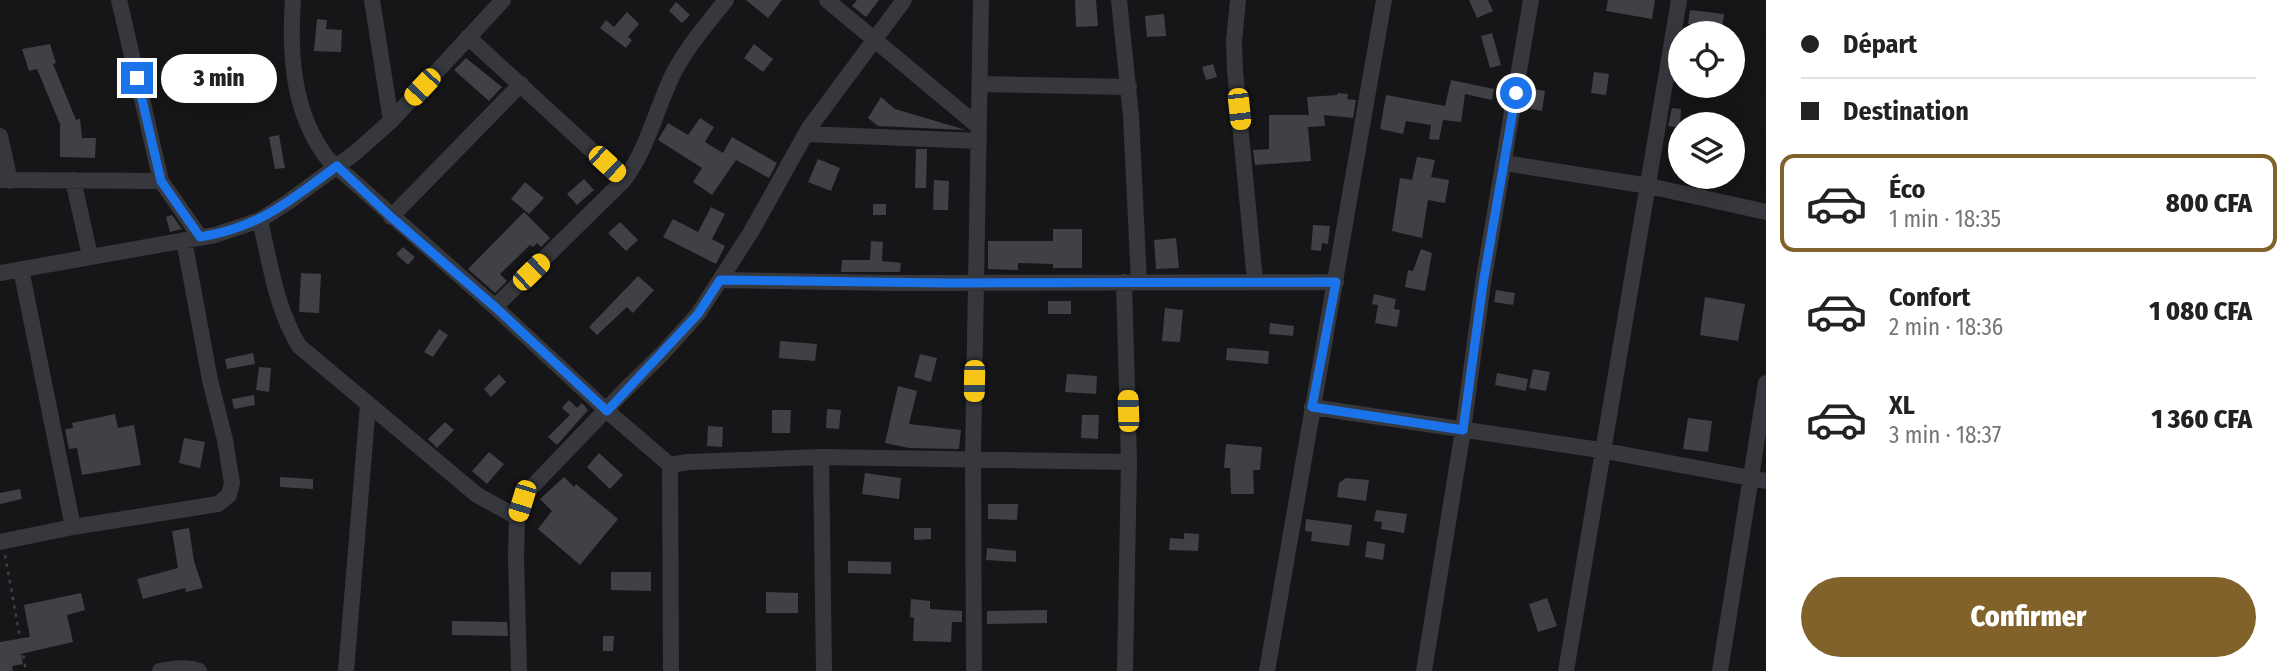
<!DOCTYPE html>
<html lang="fr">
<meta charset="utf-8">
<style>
:root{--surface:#fff;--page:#f2f2f2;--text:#222;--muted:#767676;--line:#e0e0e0;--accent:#80622a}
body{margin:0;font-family:"Fira Sans Condensed",sans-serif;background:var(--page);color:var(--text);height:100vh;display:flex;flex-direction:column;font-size:26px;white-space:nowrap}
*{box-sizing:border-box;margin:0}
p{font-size:23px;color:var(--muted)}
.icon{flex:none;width:38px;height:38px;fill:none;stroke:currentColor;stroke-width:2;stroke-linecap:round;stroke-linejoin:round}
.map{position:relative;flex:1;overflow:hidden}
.panel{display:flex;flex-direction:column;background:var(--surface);width:525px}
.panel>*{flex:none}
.hud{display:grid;align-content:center;height:154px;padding:0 35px;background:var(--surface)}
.buttons{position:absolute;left:1668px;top:21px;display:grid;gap:14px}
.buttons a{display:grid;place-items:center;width:77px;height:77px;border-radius:50%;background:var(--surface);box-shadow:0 7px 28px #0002;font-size:35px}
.end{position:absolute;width:32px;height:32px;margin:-16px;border:9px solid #1a73e8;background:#fff;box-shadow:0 0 0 4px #fff}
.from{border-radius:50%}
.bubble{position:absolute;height:49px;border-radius:24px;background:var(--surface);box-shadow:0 7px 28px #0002;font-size:23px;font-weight:800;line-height:49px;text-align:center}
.car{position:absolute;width:21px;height:42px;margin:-21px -10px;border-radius:9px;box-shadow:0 0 5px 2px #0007;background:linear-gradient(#f5c518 24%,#345 0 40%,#f5c518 0 76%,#345 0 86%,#f5c518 0)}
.hud b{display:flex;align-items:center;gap:24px;height:66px;font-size:26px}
.hud b+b{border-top:2px solid var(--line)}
.hud i{width:18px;height:18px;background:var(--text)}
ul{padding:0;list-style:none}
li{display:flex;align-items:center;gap:21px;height:98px;margin:0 14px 10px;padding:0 21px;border:4px solid transparent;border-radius:14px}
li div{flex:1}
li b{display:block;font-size:26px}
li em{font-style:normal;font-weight:800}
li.selected{border-color:var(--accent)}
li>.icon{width:63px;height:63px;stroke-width:1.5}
.cta{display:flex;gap:14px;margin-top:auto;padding:14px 35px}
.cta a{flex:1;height:80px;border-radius:42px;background:var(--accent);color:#fff;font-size:28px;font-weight:800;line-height:80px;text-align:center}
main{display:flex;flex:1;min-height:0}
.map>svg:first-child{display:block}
.building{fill:#404145}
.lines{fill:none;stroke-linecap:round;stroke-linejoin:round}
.path{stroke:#3d3f44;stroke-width:2.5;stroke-dasharray:3.5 5;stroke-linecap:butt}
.minor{stroke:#37383d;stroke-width:16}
.route{stroke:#1a73e8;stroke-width:9}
</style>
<main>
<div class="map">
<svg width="1766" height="671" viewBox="0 0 1766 671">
<rect width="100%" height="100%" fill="#161618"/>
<path class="building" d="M746,0h36l-14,18z
M857,0h22l-13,17 -14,-11z
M1075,0h21l2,26 -22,1z
M1469,0h19l5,11 -16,7z
M1608,0h47l-3,19 -46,-8z
M676,2l14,13 -8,8 -13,-12z
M1690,10l34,4 -2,15 -34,-5z
M627,12l12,12 -11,13 4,3 -6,8 -26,-20 6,-8 8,7z
M1164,14l2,22 -19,1 -2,-21z
M317,19l10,1 -1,9 16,1 -1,22 -27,-1z
M1492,33l9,32 -11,3 -9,-32z
M50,44l6,19 -3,1 23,56 4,-1 2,19h14l-1,20 -35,-1v-33l-23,-55 -8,2 -7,-22z
M754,44l19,15 -10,13 -19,-14z
M466,58l36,29 -13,14 -35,-31z
M1213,64l4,13 -11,3 -4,-13z
M1594,72l15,2 -3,21 -15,-2z
M1451,80l43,9 -2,11 -27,-6 -4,28 -18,-2 -4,20 -10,-1 2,-14 -25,-4 -3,13 -23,-5 6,-34 59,11z
M1533,89l12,2 -3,20 -11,-2z
M1338,93l10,1 -1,5 9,1 -3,18 -29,-3 1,11 -17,1 3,34 -56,4 -2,-15 16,-1v-34h40l-2,-18 30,-2z
M881,97l14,12 71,21 -88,-4 -10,-8z
M1672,108l9,1 -1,19 -12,-2z
M700,118l14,9 -9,15 18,11 9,-16 45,26 -8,15 -33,-18 -24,35 -19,-13 9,-14 -44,-28 10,-17 20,12z
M279,135l6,33 -10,1 -6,-32z
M916,149h11l-1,39h-11z
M1417,157l18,3 -4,17 18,3 -4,23 -17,-3 -6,38 -30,-7 8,-53 12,2z
M818,159l22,9 -9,23 -23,-9z
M584,179l10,11 -17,15 -10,-11z
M934,180l15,1 -1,29h-15z
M525,182l19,16 -15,16 -18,-15z
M873,204h13v11h-13z
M711,207l14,7 -13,25 13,7 -9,18 -53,-27 10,-18 25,13z
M524,212l26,26 -9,9 -4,-4 -4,4 -3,-2 -30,29 7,7 -12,12 -27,-24z
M172,215l10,14 -12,3 -4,-15z
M620,222l18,18 -12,11 -18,-18z
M1313,225l17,1 -2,18 -6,-1 -1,8 -10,-1z
M1053,229h29v39h-29v-4l-35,-1v7l-30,-1v-28h65z
M1176,238l3,30 -23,1 -2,-29z
M871,241l12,1 -1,19 19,2 -1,9h-59l1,-12h28z
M403,247l12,10 -7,8 -12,-11z
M1421,249l11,4 -7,38 -20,-4 3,-17 5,1z
M301,273l20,1 -2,39 -20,-1z
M638,276l16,14 -21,23 -6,-6 -30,28 -8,-8z
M1496,290l19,3 -2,12 -19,-3z
M1374,294l22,5 -2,10 6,1 -3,17 -22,-4 3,-18 -6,-1z
M1705,297l40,7 -7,37 -38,-6z
M1048,301h23v13h-23z
M1165,308l18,2 -3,32 -18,-1z
M1270,323l24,3 -1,10 -24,-2z
M439,329l9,6 -15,22 -9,-5z
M780,341l37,3 -2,17 -36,-3z
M1227,348l42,3 -1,13 -42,-4z
M253,353l2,11 -28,5 -2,-10z
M920,354l17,4 -6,24 -17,-5z
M259,367l12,1 -2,24 -13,-2z
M1533,369l17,3 -4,19 -17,-3z
M1497,373l31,6 -2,12 -31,-6z
M499,374l7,8 -15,15 -7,-8z
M1067,374l30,2 -1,18 -31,-2z
M898,386l19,5 -8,33 52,6 -2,19 -50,-1 -24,-5z
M254,395l1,10 -21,4 -2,-10z
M569,400l8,8 5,-5 6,7 -31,35 -9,-8 22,-22 -8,-7z
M827,409l14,1 -2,19 -13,-1z
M772,410h19l-1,23h-18z
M115,414l3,14 16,-3 7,40 -59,10 -5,-27 -8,1 -4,-20 8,-1 -1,-5z
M1082,415h17l-1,24 -17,-1z
M1688,418l24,3 -4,31 -25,-3z
M445,422l9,8 -17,18 -9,-9z
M708,426l15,1 -1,20 -15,-1z
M184,438l21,4 -5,26 -21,-5z
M1226,444l36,3 -2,23h-7l1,24h-23l-1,-26h-6z
M489,452l15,12 -17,20 -15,-13z
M599,453l24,22 -13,14 -23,-22z
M865,473l36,5 -2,21 -37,-5z
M280,477l33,2v10l-33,-2z
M564,477l10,10 2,-3 42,35 -38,46 -42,-36 14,-18 -12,-12z
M1346,478l23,2 -3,21 -29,-4 2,-14z
M20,489l2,10 -22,5v-11z
M988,504h30l-1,16 -29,-1z
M1376,510l31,4 -3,19 -23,-4 1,-7 -8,-1z
M1306,519l46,6 -3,21 -38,-5 1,-9 -7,-1z
M189,528l5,33 9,27 -17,4 -1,-4 -42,11 -6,-20 41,-11 -6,-37z
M914,528h17v11l-17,1z
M1184,533l15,1 -1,17 -29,-1 1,-12 14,1z
M1367,541l18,3 -2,16 -18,-3z
M987,548l29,3v11l-30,-2z
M848,561l43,1v12l-43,-1z
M611,572h40v19l-40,-1z
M766,592l32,1v20h-32z
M81,593l4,17 -18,5 6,27 -52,12 2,10 -11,2 1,5h-13v-29l30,-5 -6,-32z
M1547,598l10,28 -19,6 -9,-28z
M911,599l19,2v8l32,2v11h-10l-1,20 -38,-1 1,-23 -4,-1z
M1047,610v13l-60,1v-13z
M452,621l55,1 1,14 -56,-1z
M603,636h11l-1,15h-10z"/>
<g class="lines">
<path class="path" d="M5,555l21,116"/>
<path class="minor" d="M119,0l42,181
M293,0c-4,55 0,113 34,158l168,149 112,104 63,54
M372,0l19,121
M827,0l151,126
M1119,0l12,116 8,166
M1238,0l-4,41 1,30 20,210
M468,37l156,143
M980,84l149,3
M806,134l173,7
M0,136l10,45
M1505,163l144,23 117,26
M0,180l161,1 39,56
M73,180l17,76
M391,217l130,-133
M260,220c10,43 16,88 39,126l178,149 40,22
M21,269l52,258
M0,273l215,-38 45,-15 28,-18 67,-49 36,-32 112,-121
M720,280l173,3 443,-1
M1124,282l5,180 -4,209
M495,307l129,-127c23,-30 32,-70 48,-104 14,-28 35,-52 54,-76
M1312,407l288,43 166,31
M821,457l3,214
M0,542l73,-15 145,-23 11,-9 3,-12 -7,-43 -15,-60 -26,-140
M160,671c12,-2 27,-5 39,0
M346,671l22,-266
M519,671l-3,-113 1,-41 5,-16 7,-11 95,-99 38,-37 36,-40 53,-82 58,-104 95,-128
M671,671l-1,-206 18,-3 133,-5 308,5
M974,671l-1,-217 8,-454
M1267,671l117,-671
M1424,671l39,-241 20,-147 48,-283
M1566,671l113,-671
M1720,671l46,-288"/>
</g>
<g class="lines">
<path class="route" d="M137,78l24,103 39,56c61,-10 89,-36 137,-71l54,51 104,90 112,104 91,-97 22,-34 228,3 388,-1 -24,125 151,23 20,-146 33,-191"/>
</g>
</svg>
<div class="buttons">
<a><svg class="icon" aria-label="locate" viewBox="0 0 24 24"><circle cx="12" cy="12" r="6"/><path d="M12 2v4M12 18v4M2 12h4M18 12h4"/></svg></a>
<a><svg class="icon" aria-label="layers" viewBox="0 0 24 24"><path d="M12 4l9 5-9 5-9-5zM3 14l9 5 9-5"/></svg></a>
</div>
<i class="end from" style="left:1516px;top:93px"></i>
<i class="end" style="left:137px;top:78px"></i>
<div class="bubble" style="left:161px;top:54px;width:116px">3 min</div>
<i class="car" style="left:422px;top:87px;rotate:223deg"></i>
<i class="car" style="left:1239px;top:109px;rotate:174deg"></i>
<i class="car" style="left:607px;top:164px;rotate:133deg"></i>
<i class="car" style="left:531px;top:272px;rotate:46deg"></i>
<i class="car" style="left:974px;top:381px;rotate:181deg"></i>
<i class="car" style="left:1128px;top:411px;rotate:358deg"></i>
<i class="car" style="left:522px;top:501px;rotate:197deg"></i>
</div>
<section class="panel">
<div class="hud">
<b><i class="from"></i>Départ</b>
<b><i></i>Destination</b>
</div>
<ul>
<li class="selected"><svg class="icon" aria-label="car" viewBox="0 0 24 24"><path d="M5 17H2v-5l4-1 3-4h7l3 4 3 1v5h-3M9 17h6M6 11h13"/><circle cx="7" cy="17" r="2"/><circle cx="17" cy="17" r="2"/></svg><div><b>Éco</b><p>1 min · 18:35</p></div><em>800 CFA</em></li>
<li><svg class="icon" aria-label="car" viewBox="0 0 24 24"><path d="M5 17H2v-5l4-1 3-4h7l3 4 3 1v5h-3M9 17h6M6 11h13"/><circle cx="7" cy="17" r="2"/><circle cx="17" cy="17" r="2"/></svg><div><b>Confort</b><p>2 min · 18:36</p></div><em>1 080 CFA</em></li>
<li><svg class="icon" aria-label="car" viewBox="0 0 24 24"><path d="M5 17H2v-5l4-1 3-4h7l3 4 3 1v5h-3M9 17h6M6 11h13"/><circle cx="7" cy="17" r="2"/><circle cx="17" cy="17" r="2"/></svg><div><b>XL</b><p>3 min · 18:37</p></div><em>1 360 CFA</em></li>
</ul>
<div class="cta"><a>Confirmer</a></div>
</section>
</main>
